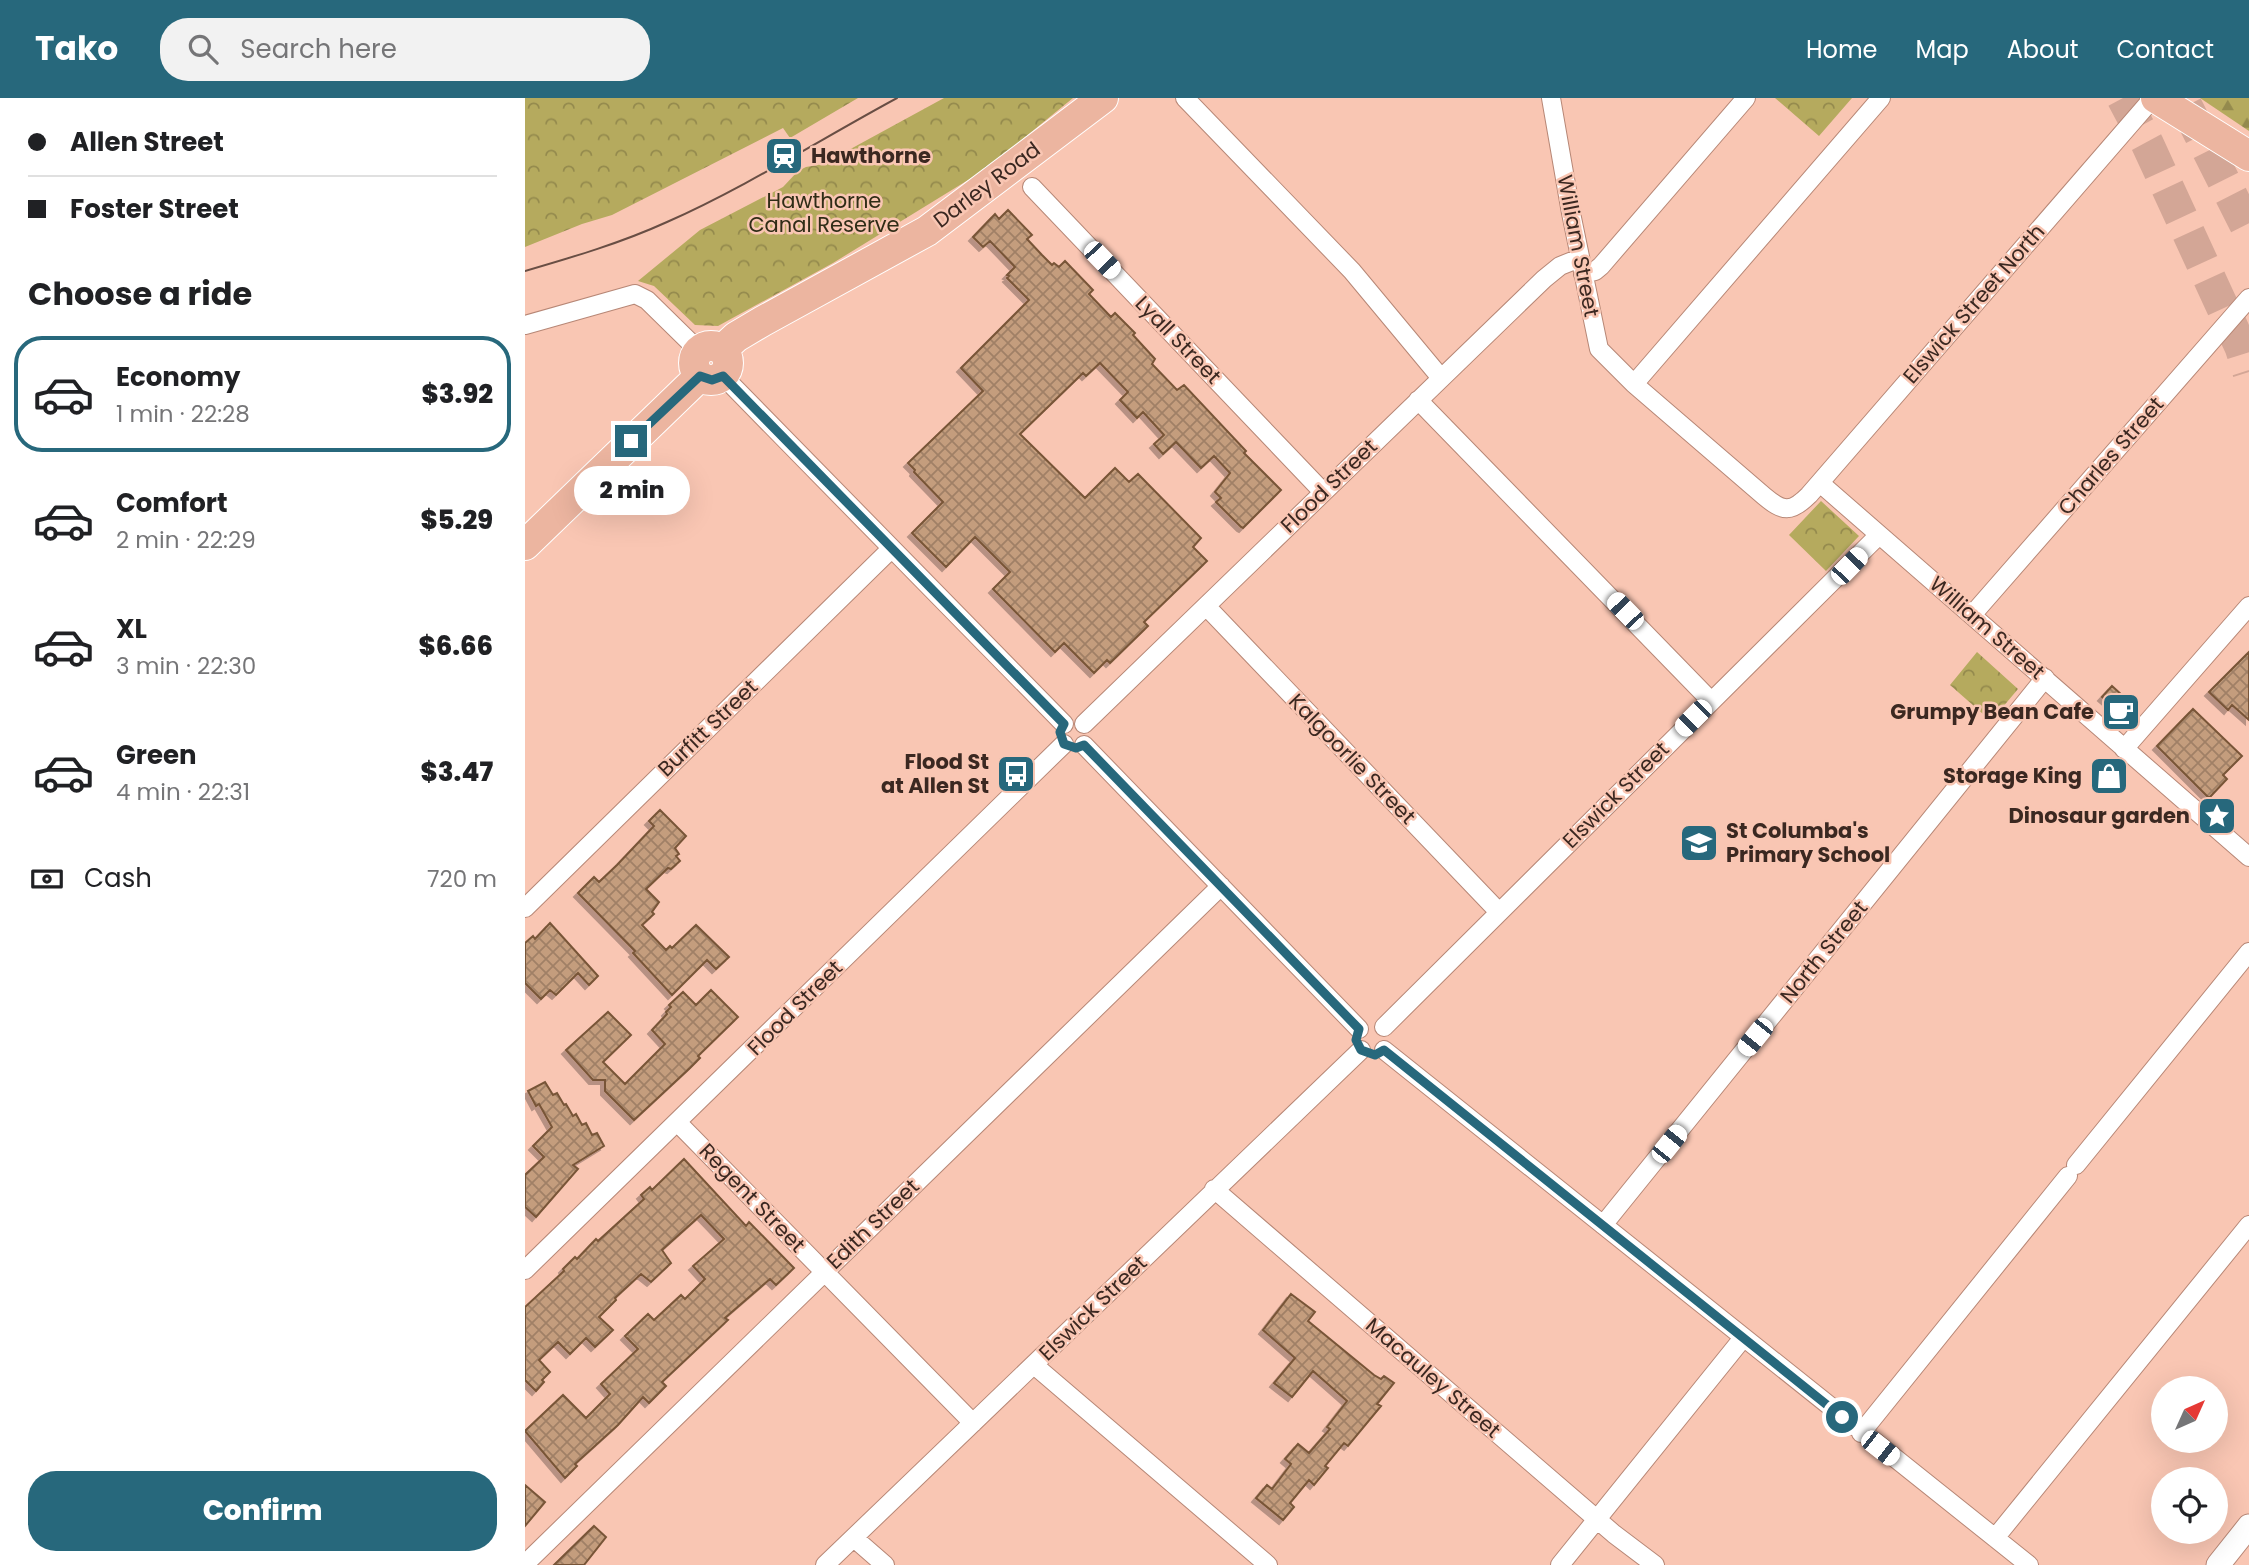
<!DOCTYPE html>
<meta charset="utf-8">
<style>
:root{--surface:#fff;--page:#f2f2f2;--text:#202124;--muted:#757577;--line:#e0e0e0;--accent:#27687c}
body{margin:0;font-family:Poppins,sans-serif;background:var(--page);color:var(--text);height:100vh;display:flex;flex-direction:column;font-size:26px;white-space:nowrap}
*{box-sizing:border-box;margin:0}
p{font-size:23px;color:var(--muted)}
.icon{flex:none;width:38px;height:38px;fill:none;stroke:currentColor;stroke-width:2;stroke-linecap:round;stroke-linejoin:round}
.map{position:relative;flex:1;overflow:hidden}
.sheet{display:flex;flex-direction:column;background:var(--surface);width:525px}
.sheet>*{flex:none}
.banner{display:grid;align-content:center;height:154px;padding:0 28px;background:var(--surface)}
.needle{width:46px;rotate:45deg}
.controls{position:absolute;left:1626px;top:1278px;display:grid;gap:14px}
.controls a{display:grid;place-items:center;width:77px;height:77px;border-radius:50%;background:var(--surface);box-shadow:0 7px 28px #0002;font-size:35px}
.end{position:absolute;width:32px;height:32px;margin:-16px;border:9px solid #27687c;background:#fff;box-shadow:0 0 0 4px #fff}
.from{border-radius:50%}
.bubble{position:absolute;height:49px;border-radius:24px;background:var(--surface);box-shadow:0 7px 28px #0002;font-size:23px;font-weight:800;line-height:49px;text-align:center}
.car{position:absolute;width:21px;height:42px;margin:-21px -10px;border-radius:9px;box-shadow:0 0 5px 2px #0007;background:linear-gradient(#fff 24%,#345 0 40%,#fff 0 76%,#345 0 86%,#fff 0)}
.banner b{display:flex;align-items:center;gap:24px;height:66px;font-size:26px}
.banner b+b{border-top:2px solid var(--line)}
.banner i{width:18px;height:18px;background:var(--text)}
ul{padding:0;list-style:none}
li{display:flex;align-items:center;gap:21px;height:116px;margin:0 14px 10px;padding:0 14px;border:4px solid transparent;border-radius:28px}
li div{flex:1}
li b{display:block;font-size:26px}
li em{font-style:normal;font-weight:800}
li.active{border-color:var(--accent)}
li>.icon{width:63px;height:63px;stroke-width:1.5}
h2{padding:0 28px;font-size:32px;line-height:84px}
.pay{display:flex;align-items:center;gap:18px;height:77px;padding:0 28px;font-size:26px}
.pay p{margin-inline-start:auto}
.button{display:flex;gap:14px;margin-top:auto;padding:14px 28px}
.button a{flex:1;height:80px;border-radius:28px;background:var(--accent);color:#fff;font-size:28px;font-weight:800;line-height:80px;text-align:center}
header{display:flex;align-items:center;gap:42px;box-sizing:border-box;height:98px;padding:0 35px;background:var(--accent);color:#fff}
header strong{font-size:33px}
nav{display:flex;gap:38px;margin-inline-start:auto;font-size:24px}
.search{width:490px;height:63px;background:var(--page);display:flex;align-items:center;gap:18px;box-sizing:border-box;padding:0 24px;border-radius:28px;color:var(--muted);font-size:26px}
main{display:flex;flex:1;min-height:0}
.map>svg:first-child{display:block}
.forest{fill:url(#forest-firs)}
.park{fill:url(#park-crowns)}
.building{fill:url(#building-cross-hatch);stroke:#785537;stroke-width:2;filter:url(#shadow)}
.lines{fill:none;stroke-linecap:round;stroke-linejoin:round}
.motorway-tunnel{stroke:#d3a696;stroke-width:33;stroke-dasharray:33 17;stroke-linecap:butt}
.minor-casing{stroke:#b78776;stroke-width:20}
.tertiary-casing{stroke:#b78776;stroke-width:25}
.primary-casing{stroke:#fff;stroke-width:32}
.minor{stroke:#fff;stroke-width:18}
.tertiary{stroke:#fff;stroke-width:23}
.primary{stroke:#ecb5a0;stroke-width:30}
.tram{stroke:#694e44;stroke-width:2}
.route{stroke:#27687c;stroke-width:9}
.labels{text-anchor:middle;stroke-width:5;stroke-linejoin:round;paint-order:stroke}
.poi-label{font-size:21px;font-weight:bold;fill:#3b2821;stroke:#f9c6b3;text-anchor:end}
.street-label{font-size:21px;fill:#3b2821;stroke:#f9c6b3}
.park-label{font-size:21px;fill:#2f2c16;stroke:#f9c6b3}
</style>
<header>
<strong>Tako</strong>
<div class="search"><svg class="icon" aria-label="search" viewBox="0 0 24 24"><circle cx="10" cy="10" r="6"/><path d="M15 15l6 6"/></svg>Search here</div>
<nav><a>Home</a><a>Map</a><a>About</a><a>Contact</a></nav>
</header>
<main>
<section class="sheet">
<div class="banner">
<b><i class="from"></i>Allen Street</b>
<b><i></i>Foster Street</b>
</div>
<h2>Choose a ride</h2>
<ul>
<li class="active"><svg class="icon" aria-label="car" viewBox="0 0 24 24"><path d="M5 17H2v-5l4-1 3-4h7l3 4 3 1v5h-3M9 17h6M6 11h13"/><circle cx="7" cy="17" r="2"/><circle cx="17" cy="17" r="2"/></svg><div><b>Economy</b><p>1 min · 22:28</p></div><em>$3.92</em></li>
<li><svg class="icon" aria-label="car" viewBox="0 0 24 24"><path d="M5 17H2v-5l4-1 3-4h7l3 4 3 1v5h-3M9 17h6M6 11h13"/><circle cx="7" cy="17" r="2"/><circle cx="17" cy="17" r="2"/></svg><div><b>Comfort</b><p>2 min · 22:29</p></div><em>$5.29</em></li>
<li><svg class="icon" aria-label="car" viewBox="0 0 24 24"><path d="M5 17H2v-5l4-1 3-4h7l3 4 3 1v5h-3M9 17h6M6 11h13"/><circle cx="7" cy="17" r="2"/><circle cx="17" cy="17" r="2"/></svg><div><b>XL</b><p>3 min · 22:30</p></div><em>$6.66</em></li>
<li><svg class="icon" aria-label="car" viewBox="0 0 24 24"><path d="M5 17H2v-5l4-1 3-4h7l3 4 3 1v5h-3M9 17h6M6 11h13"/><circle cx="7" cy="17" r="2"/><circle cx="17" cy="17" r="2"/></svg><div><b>Green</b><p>4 min · 22:31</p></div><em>$3.47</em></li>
</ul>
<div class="pay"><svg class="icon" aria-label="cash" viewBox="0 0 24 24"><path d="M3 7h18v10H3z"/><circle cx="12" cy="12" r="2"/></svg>Cash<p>720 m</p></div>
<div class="button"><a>Confirm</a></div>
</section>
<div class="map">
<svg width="1724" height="1467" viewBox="0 0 1724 1467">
<defs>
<pattern id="forest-firs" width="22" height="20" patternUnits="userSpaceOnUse" patternTransform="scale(1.75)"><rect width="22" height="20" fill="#b5aa5e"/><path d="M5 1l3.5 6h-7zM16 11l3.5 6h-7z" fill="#948a4d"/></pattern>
<pattern id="park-crowns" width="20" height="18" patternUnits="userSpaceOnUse" patternTransform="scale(1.75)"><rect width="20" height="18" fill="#b5aa5e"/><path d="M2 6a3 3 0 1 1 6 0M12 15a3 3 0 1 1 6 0" fill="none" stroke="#948a4d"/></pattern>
<pattern id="building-cross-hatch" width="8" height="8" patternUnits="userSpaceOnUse" patternTransform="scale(1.75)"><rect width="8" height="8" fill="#c49d7d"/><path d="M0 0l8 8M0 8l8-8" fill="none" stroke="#a08066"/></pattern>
<filter id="shadow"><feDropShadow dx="-4" dy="4" stdDeviation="0" flood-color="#0004"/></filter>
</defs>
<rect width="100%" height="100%" fill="#f9c6b3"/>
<path class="forest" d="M1675,0h49v33z"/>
<path class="park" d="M0,0h333l-68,40 -7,-10 -171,87 -30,9 -57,23z
M419,0h129l-87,71 -153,94 -115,63 -23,-1 -41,-39 -16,-5 62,-51 83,-43 15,-16 8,-4 17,-3z
M1250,0h77l-33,38z
M1296,403l38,35 -33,35 -37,-36z
M1452,554l41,37 -27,32 -41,-36z"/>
<path class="building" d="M483,112l24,25 -5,4 15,16 10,10 2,-2 5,4 6,-6 28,29 -4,4 22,23 4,-4 20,20 -2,2 22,24 -3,5 25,26 7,-5 62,66 -2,2 37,37 -38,38 -2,-1 -25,-25 5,-4 -6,-6 15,-19 -16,-17 -13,12 -25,-26 -13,12 -9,-10 10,-9 -21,-23 -6,6 -17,-18 8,-8 -28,-29 -14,13 -3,-3 -63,61 65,64 30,-30 14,14 9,-8 63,64 -8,9 14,14 -63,61 4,4 -38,37 -3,-3 -13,13 -30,-30 -9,9 -62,-63 17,-17 -35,-35 -29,30 -34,-34 31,-31 -29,-30 1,-2 -7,-7 75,-72 -22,-23 68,-68 -22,-22 2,-2 -2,-1 8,-8 -25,-26 -7,6 -10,-10 22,-23 4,5z
M1724,554v68l-17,-15 -4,5 -19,-18z
M1587,588l21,19 -9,11 -22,-19z
M1668,611l49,47 -19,19 4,4 -18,19 -52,-52z
M135,712l26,26 -11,12 4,6 -3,2 4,5 -9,8 -3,-1 -22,21 13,13 -7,10 2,2 -12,11 24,25 4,-4 2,2 24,-23 33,32 -13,12 -9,-9 -35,35 -39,-42 2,-2 -57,-58 16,-16 5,5 18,-17 37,-39 -5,-5z
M25,825l48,53 -9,9 -11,-12 -22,22 -6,-5 -9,9 -16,-16v-40l8,-7 2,3z
M186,892l27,27 -40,39 2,2 -10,10 -56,52 -29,-29v-11h-12l-27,-30 42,-38 23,23 -28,27 22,22 40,-40 -13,-14 15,-16 -1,-2 5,-5 -2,-2 14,-13 13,13z
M20,984l8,13 4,-2 7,12 2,-1 7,12 3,-2 6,11 4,-2 6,12 5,-2 7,13 -31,19 5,4 -42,48 -11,-10v-32l19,-18 -11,-11 19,-19 -13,-23 -3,2 -8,-15z
M159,1061l62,67 3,-4 45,46 -18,17 -6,-6 -45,39 3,2 -66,62 4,4 -17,17 -6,-6 -25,28 -43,39 2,2 -12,12 -40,-47 38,-36 23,23 24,-24 -9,-10 37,-35 -13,-13 23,-22 6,6 27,-25 4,4 20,-20 -12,-13 31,-27 -23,-24 -39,35 9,13 -20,19 -10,-8 -26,24 1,2 -17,17 14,13 -18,17 -9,-9 -16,16 -12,-12 -19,18 11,12 -8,8 2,2 -8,9 -11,-11v-73l39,-36 -1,-2 12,-12 2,2 19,-20 2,2 46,-42 -3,-4 9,-8 2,3z
M766,1196l24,18 -7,9 66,54 7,4 3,-3 10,7 -17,21 4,2 -33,40 -4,-3 -19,23 3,2 -14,17 -5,-5 -19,23 4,4 -11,13 -27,-22 11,-13 5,4 19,-25 -6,-5 13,-15 11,9 21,-24 -3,-2 20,-26 -34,-30 -21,26 -18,-14 21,-25 -32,-28z
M0,1387l20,17 -20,24z
M69,1428l12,11 -22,28h-30z"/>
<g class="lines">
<path class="motorway-tunnel" d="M1598,0l24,45 94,204 8,25
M1661,8l63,125"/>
<defs>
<path id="minor" d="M660,0l167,173 89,107
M1026,0l20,115 28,136 35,35 130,112c19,16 27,17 45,-1l344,-397
M507,89l291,305
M1058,176l12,-3 6,-5 145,-168
M0,227l110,-31 12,6 52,51
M198,278l341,348
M1109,286l247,-286
M893,302l293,301
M1295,385l429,374
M681,508l292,305
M1447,517l277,-317
M559,626l460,-445 16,-13 20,-8
M559,647l275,284
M1599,651l125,-143
M0,810l366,-359
M859,929l495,-492
M859,952l645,515
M153,1025l295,300
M1551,1067l173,-213
M689,1091l400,345 41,31
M1078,1127l442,-547
M0,1172l539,-526
M509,1267l234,200
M1336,1335l207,-257
M329,1440l31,27
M1470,1440l254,-313
M0,1466l696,-678
M300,1467l536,-515
M1035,1467l183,-227"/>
<path id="tertiary" d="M1693,1467l31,-39"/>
<path id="primary" d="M1631,0l93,58
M169 265a17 17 0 1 1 34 0a17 17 0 1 1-34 0Z
M197,252l14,-13 27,-16 164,-90 176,-133
M0,447l175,-169"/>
</defs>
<use href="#minor" class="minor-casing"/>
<use href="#tertiary" class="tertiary-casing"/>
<use href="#primary" class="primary-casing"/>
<use href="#minor" class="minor"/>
<use href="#tertiary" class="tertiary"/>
<use href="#primary" class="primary"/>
<path class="tram" d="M0,173c48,-14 96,-28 142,-49 79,-35 154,-83 230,-124"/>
</g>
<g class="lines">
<path class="route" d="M106,343l69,-65 12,4 11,-4 341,348 -4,8 4,12 12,4 8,-3 275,284 -3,11 5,10 14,5 9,-5 458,367"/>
</g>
<defs>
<symbol id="station-square" viewBox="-11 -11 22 22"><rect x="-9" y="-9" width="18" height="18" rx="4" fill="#27687c" stroke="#f9c6b3"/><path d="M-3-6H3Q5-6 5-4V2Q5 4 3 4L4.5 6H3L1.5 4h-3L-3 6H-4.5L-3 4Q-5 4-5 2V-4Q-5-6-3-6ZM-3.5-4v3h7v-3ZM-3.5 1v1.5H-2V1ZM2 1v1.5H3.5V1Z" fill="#fff"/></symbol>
<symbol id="cafe-square" viewBox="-11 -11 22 22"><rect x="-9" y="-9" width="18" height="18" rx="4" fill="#27687c" stroke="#f9c6b3"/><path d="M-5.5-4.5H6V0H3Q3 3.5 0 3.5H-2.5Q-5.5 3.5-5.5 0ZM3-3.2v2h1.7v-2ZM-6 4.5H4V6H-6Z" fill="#fff"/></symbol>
<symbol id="bus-square" viewBox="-11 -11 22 22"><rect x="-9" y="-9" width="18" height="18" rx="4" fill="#27687c" stroke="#f9c6b3"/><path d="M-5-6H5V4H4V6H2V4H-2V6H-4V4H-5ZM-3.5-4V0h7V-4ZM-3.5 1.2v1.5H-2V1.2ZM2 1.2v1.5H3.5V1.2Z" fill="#fff"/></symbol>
<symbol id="shop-square" viewBox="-11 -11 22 22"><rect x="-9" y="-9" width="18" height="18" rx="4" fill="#27687c" stroke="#f9c6b3"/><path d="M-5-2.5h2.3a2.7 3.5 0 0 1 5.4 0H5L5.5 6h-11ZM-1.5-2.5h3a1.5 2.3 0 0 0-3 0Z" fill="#fff"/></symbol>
<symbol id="sight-square" viewBox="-11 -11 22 22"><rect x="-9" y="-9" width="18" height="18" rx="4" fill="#27687c" stroke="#f9c6b3"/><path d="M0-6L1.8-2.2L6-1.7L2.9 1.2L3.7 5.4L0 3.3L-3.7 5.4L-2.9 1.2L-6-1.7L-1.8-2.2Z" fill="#fff"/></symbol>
<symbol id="school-square" viewBox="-11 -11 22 22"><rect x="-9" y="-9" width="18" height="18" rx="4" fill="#27687c" stroke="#f9c6b3"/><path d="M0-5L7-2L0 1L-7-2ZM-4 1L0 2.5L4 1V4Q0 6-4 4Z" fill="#fff"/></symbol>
</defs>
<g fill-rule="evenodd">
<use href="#station-square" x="237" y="36" width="44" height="44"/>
<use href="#cafe-square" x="1574" y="592" width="44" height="44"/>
<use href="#bus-square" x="469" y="654" width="44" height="44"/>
<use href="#shop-square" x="1562" y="656" width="44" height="44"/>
<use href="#sight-square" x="1670" y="696" width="44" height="44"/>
<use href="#school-square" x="1152" y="723" width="44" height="44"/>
</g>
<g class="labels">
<g class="poi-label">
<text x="286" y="65" text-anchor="start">Hawthorne</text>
<text x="1569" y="621">Grumpy Bean Cafe</text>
<text x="464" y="671">Flood St<tspan x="464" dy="24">at Allen St</tspan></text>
<text x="1557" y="685">Storage King</text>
<text x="1665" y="725">Dinosaur garden</text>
<text x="1201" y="740" text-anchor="start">St Columba's<tspan x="1201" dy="24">Primary School</tspan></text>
</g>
<g class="street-label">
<text transform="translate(462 87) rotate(-37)" y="7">Darley Road</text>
<text transform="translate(1053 148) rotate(79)" y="7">William Street</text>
<text transform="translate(1449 206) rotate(-49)" y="7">Elswick Street North</text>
<text transform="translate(653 242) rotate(46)" y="7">Lyall Street</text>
<text transform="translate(1586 358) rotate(-49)" y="7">Charles Street</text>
<text transform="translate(804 388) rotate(-44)" y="7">Flood Street</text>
<text transform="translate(1462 530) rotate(41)" y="7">William Street</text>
<text transform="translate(183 630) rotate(-44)" y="7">Burfitt Street</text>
<text transform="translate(827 661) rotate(46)" y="7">Kalgoorlie Street</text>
<text transform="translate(1091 697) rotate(-45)" y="7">Elswick Street</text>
<text transform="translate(1299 854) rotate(-51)" y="7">North Street</text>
<text transform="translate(270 910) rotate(-45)" y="7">Flood Street</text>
<text transform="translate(227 1100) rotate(46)" y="7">Regent Street</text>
<text transform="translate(348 1126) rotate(-44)" y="7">Edith Street</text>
<text transform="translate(568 1210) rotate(-44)" y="7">Elswick Street</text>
<text transform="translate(908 1280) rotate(41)" y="7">Macauley Street</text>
</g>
<g class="park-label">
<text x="299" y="110">Hawthorne<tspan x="299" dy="24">Canal Reserve</tspan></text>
</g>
</g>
</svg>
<div class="controls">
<a><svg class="needle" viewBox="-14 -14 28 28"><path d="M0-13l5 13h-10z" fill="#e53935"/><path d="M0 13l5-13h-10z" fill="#757577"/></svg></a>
<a><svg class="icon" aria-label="locate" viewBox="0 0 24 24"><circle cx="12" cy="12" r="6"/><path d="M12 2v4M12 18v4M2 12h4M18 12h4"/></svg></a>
</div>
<i class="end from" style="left:1317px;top:1319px"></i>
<i class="end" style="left:106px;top:343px"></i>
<div class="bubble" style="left:49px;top:368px;width:116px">2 min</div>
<i class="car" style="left:577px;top:162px;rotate:136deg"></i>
<i class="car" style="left:1324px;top:468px;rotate:44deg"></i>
<i class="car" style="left:1100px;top:513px;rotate:316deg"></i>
<i class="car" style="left:1168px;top:620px;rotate:225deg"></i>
<i class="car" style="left:1230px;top:939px;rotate:219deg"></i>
<i class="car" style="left:1144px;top:1046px;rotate:39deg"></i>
<i class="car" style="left:1355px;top:1350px;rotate:128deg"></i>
</div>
</main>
